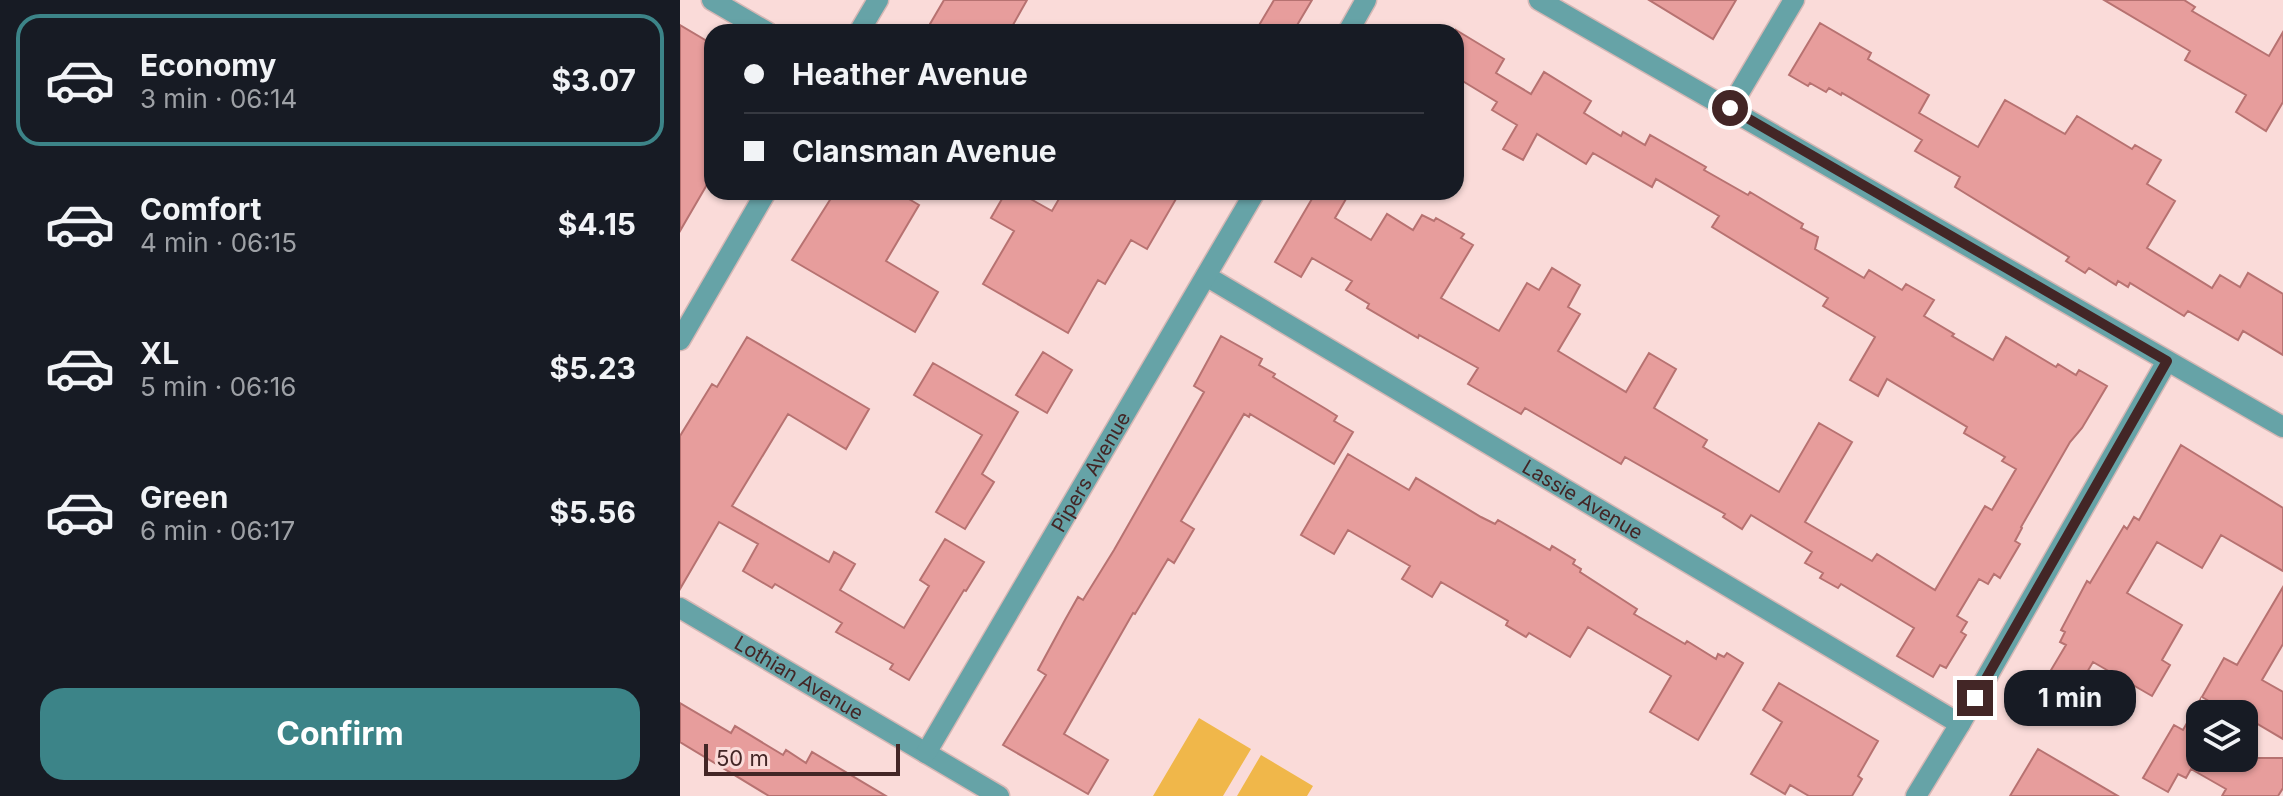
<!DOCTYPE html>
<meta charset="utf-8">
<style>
:root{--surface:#171b24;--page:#20242c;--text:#f1f3f6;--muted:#9ea1a6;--line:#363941;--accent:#3c8488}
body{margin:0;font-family:Inter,sans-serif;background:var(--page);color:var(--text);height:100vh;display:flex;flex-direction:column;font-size:30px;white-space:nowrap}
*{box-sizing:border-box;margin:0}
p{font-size:26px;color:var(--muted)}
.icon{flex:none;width:44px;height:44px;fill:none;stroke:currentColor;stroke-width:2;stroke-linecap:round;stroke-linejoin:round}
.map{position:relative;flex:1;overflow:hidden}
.sheet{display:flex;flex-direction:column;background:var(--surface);width:680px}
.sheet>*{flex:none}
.hud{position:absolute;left:24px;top:24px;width:760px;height:176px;border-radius:24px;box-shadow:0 2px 6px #0004;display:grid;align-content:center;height:176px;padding:0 40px;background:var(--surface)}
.buttons{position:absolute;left:1506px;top:700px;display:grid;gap:16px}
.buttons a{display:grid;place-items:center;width:72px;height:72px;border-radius:16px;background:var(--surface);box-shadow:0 2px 6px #0004;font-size:40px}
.scale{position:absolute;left:24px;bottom:20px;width:196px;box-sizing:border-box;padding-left:8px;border:4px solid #432626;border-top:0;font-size:22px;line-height:28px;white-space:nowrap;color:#432626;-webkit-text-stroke:6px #fadbd9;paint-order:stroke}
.end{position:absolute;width:36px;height:36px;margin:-18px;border:10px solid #432626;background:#fff;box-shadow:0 0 0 4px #fff}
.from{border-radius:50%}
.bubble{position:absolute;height:56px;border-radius:24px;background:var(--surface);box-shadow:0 2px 6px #0004;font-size:26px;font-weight:700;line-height:56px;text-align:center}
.hud b{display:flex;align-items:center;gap:28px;height:76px;font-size:30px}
.hud b+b{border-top:2px solid var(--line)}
.hud i{width:20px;height:20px;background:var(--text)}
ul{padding:14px 0 0;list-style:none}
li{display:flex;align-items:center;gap:24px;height:132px;margin:0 16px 12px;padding:0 24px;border:4px solid transparent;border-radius:24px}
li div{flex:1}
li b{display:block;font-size:30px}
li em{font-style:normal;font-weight:700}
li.current{border-color:var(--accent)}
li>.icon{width:72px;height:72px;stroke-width:1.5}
.primary-button{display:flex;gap:16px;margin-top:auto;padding:16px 40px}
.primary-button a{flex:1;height:92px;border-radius:24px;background:var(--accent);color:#fff;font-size:32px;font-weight:700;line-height:92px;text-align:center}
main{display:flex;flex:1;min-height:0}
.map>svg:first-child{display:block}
.green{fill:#f0b74a}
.building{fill:#e79d9c;stroke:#b77271;stroke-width:2}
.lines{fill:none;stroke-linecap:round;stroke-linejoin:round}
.minor-casing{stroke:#d5b7b5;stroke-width:23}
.minor{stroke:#66a3a7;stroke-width:20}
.route{stroke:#432626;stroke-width:10}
.labels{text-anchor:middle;stroke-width:6;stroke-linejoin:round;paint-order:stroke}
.street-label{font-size:20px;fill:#432626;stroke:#fadbd9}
</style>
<main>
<section class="sheet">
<ul>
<li class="current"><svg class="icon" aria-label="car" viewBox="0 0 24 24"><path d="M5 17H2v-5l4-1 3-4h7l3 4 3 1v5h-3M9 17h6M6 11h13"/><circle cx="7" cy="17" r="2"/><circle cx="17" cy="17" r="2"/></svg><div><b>Economy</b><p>3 min · 06:14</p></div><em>$3.07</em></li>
<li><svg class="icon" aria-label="car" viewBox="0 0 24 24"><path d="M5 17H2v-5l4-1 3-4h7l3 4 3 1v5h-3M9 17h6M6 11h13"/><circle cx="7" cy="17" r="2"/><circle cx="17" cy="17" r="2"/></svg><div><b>Comfort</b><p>4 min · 06:15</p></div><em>$4.15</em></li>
<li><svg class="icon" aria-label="car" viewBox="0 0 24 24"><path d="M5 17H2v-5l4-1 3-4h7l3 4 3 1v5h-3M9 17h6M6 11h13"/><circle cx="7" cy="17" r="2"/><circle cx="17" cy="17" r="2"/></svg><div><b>XL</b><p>5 min · 06:16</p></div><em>$5.23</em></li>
<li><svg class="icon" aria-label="car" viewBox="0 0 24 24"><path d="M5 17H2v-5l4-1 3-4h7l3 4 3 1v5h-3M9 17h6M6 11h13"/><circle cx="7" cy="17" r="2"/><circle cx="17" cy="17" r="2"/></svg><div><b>Green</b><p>6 min · 06:17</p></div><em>$5.56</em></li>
</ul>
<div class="primary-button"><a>Confirm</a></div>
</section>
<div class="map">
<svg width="1603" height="796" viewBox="0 0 1603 796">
<rect width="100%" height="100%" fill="#fadbd9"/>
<path class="green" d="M519,718l52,31 -28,47h-70z
M581,755l52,31 -6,10h-70z"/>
<path class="building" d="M264,0h83l-18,32h-66l-13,-8z
M594,0h38l-19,32h-38z
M969,0h87l-23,39z
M1424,0h80l11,7 -3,4 77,45 14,-24v70l-17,29 -30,-19 10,-17 -61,-35 5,-9z
M1140,23l51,30 -3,6 61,36 -10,18 59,34 27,-47 60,34 12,-18 55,33 3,-4 26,15 -14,24 28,17 -28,47 65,40 8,-13 20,12 8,-14 35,21v61l-40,-24 -5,9 -50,-29 -4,5 -54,-33 -2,4 -10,-6 -2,4 -27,-17 -4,5 -19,-12 3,-4 -114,-70 5,-10 -45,-26 7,-11 -80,-47 -1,2 -12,-7 -3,4 -16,-9 -2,3 -19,-11z
M0,25l32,19v132l-32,55z
M776,30l48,29 -8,14 35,21 13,-22 47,29 -7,12 37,23 2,-4 22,13 5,-10 56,32 -2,3 44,25 2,-3 53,32 -2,4 17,9 -3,12 49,29 5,-8 33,20 4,-6 28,16 -10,16 30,18 -2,2 41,24 13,-23 50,30 2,-3 18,11 3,-5 28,16 -25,42 -12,14 -49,85 1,1 -7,13 5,3 -20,34 -6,-4 -6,10 -9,-5 -22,37 10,6 -6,10 5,3 -20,33 -6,-3 -7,12 -36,-21 17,-28 -73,-44 -3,4 -18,-10 3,-5 -18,-10 7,-11 -61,-37 -9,14 -19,-12 2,-3 -100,-57 -4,7 -96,-56 -4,6 -53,-30 10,-16 -59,-33 -1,3 -51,-30 2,-4 -23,-14 6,-9 -40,-23 -11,19 -26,-15 41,-70h34l-15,26 36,22 16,-26 26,16 9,-15 12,6 2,-3 28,16 -3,4 12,7 -32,53 58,33 28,-48 12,7 13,-22 28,17 -12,22 12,7 -22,37 68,41 23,-39 27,16 -22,39 53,32 -4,7 76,45 40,-69 33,19 -47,80 67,39 5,-7 58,36 50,-84 7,4 24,-41 -14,-8 3,-4 -41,-24 3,-6 -80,-48 -9,17 -28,-16 25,-43 -52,-31 5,-8 -116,-71 7,-11 -63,-37 -4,8 -59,-34 -7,11 -49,-30 -14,26 -20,-11 14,-24 -25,-15 5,-8 -41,-25z
M155,192h62l22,13 -33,56 52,31 -23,40 -123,-72z
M326,192h12l34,19 11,-19h117l-33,57 -16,-9 -26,44 -7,-4 -30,53 -85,-49 31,-53 -23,-13z
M541,336l41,23 -3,6 16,9 -2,3 53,32 11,7 -3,5 19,11 -19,32 -84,-50 -1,3 -5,-3 -63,107 13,8 -20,34 -6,-4 -33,55 -2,-1 -69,121 44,26 -20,34 -85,-49 43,-70 -8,-5 27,-50 13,-23 5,3 31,-50 90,-158 -10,-6z
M67,337l122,72 -23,40 -58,-35 -56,92 97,56 5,-10 21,12 -15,26 64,38 25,-42 -9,-6 25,-41 39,23 -18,29 -2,-1 -55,90 -19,-11 3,-5 -57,-32 6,-9 -67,-39 -3,4 -29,-17 15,-27 -39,-22 -39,67v-153l32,-52 5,3z
M363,352l29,18 -25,43 -31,-18z
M253,363l85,49 -36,62 12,8 -29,47 -29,-17 46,-77 -68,-40z
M1501,445l102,63v63l-62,-36 -19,33 -45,-26 -30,51 55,32 -20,35 8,5 -18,31 -59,-34 -33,56 -28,-16 34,-57 -6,-3 5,-10 -4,-2 26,-49 3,2 34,-57 3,3 7,-12 5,3z
M668,454l61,36 7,-12 65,39 14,7 3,-4 52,30 2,-4 23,14 -2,4 8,5 -1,3 57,37 -3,5 51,30 2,-3 29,18 2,-5 6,3 3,-4 16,10 -45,77 -48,-28 21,-36 -83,-49 -18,30 -41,-24 -3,4 -20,-12 2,-4 -67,-39 -9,15 -30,-18 8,-13 -62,-36 -14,24 -33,-19z
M1603,587v57l-21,36 21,12v47l-39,-23v-2l-10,-4 -3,4 -29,-17 22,-39 13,7z
M1099,683l99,58 -20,35 4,3 -10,17h-43l-19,-11 -5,9 -34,-20 31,-52 -19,-12z
M1520,700v58h83v30l-5,8h-56l4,-7 -35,-20 -5,9 -8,-4 -10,18 -25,-14 31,-53 9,5z
M0,703l51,30 4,-7 48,29 3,-5 20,13 6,-11 74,44h-117l-89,-54z
M1358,749l80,47h-108z"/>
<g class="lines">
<defs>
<g id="minor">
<path d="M32,0l55,32"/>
<path d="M859,0l744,427"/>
<path d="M179,32l19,-32"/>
<path d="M668,32l18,-32"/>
<path d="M1050,108l64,-108"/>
<path id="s1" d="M526,276l754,448"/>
<path d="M0,340l86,-148"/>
<path id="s2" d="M0,608l319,188"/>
<path id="s3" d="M246,753l329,-561"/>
<path d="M1236,796l44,-72 207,-363"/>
</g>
</defs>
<use href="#minor" class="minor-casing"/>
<use href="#minor" class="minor"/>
</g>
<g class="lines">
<path class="route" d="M1050,108l437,253 -192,337"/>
</g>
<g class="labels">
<g class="street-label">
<text dy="7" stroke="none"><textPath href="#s3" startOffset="326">Pipers Avenue</textPath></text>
<text dy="7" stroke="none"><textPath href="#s1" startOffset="438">Lassie Avenue</textPath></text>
<text dy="7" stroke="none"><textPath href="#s2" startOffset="138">Lothian Avenue</textPath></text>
</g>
</g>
</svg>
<div class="buttons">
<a><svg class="icon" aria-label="layers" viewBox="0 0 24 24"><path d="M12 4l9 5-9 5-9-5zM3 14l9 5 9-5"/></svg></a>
</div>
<div class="scale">50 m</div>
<i class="end from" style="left:1050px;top:108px"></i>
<i class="end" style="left:1295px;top:698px"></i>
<div class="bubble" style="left:1324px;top:670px;width:132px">1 min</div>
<div class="hud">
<b><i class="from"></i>Heather Avenue</b>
<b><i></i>Clansman Avenue</b>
</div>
</div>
</main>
